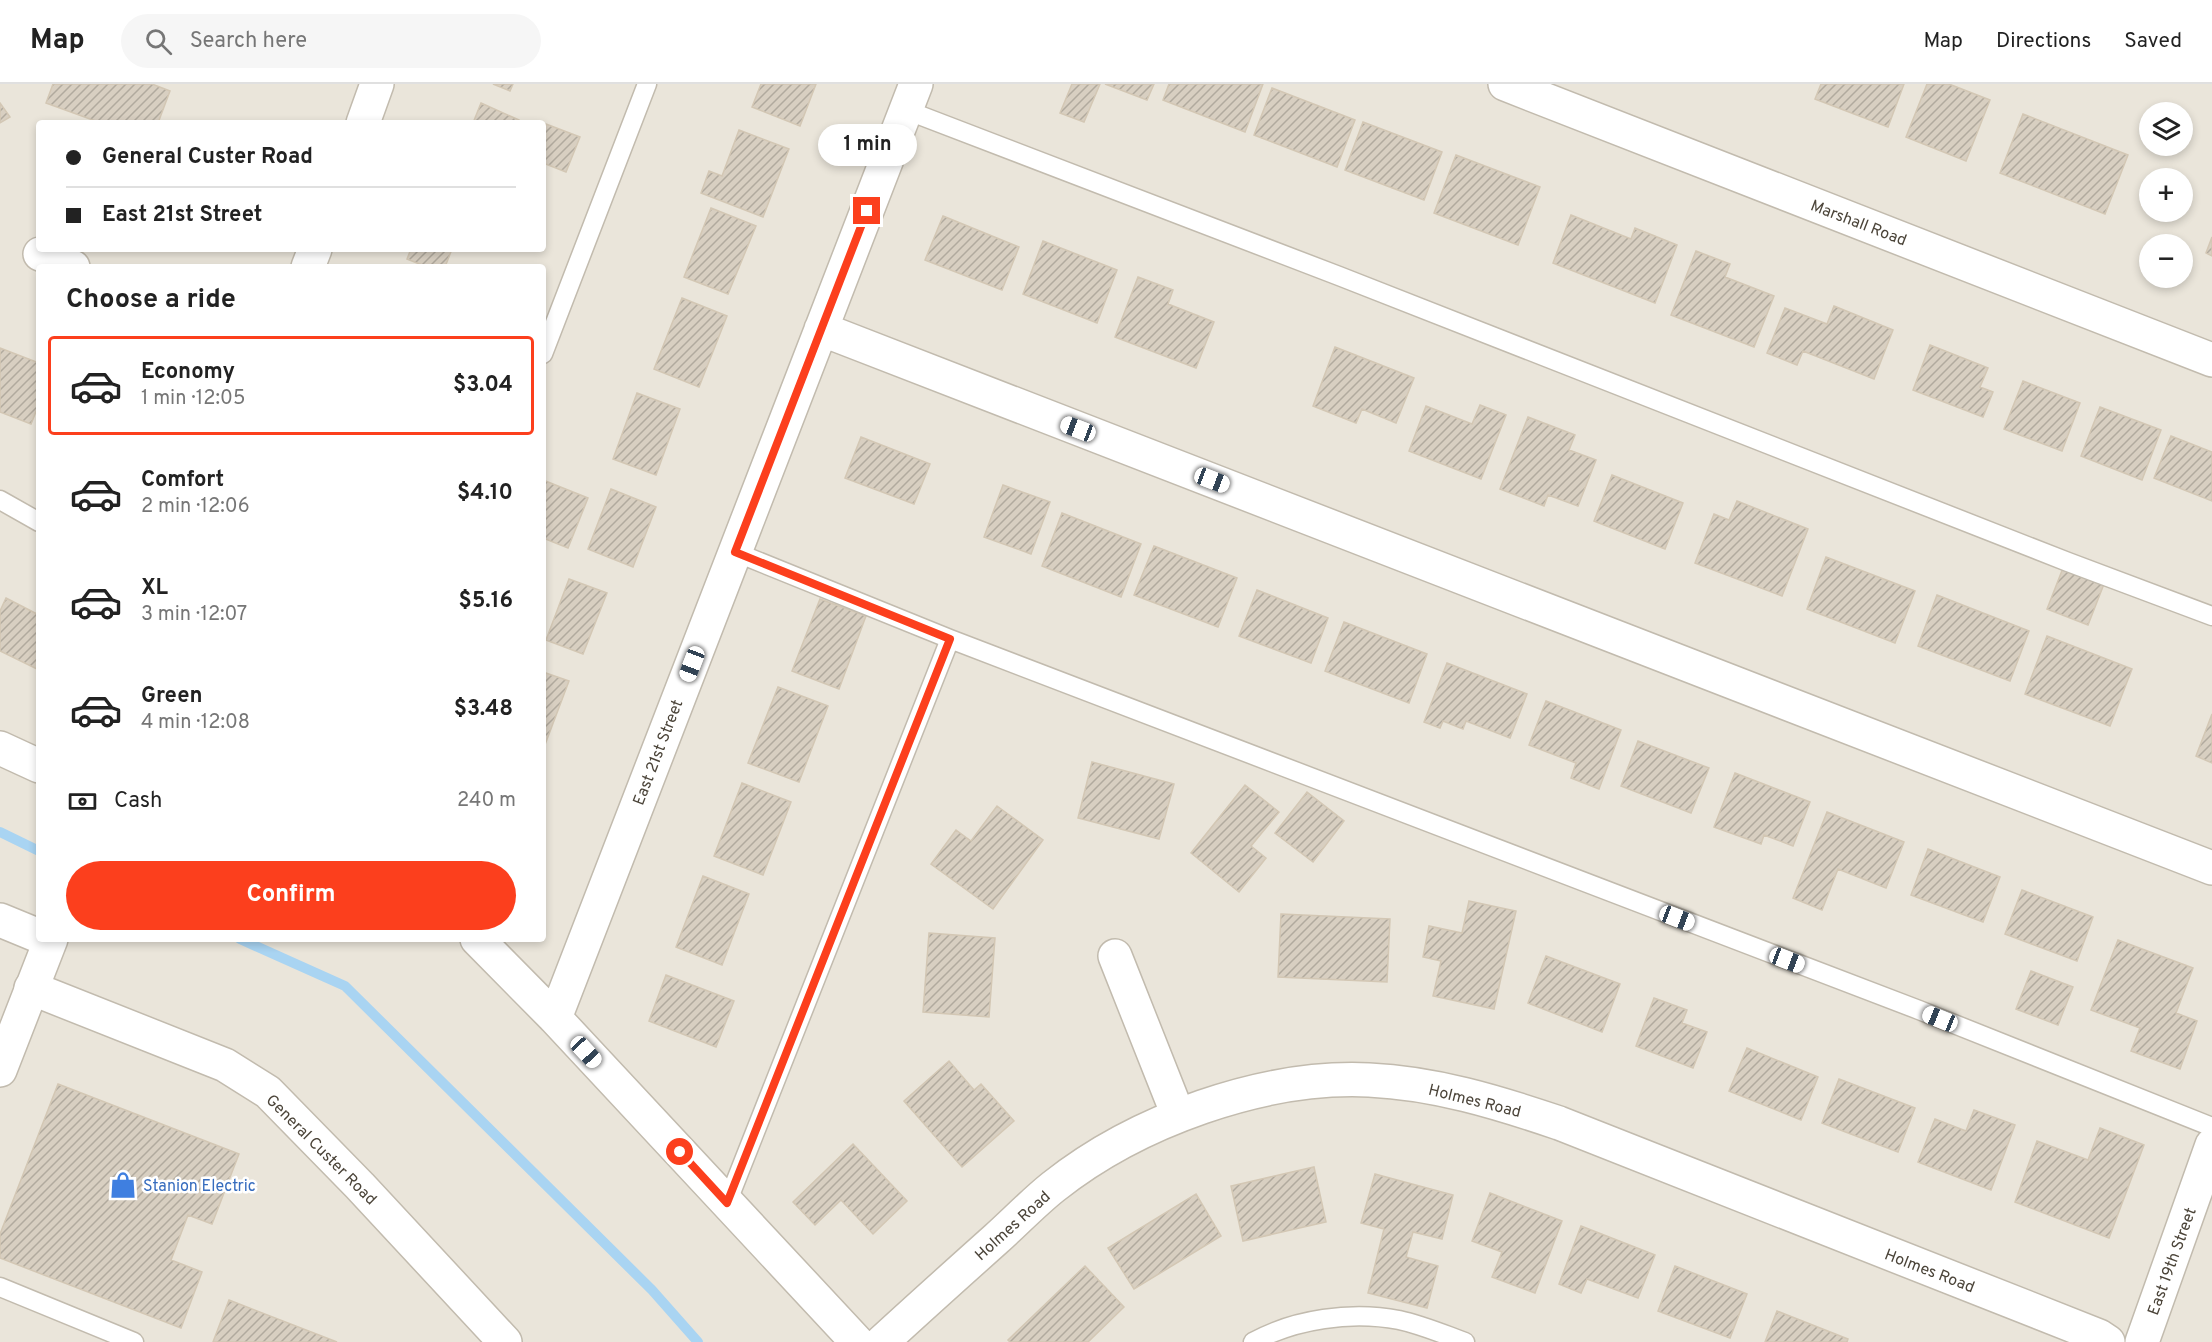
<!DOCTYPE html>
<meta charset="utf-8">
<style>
:root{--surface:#fff;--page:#f6f6f6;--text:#222;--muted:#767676;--line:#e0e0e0;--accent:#fc3f1d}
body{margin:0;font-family:Overpass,sans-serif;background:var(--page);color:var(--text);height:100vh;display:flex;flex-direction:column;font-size:22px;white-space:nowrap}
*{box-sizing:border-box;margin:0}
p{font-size:20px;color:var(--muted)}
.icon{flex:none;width:33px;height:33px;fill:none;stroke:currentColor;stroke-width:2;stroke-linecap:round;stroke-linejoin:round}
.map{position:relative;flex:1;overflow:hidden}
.sheet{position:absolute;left:36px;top:180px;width:510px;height:678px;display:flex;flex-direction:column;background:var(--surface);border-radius:6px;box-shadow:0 3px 9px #0003}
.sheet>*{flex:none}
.hud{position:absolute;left:36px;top:36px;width:510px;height:132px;border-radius:6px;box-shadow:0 3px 9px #0003;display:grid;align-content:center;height:132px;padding:0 30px;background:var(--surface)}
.tools{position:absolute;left:2139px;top:18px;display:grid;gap:12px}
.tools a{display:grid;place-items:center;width:54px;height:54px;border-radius:50%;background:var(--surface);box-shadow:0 3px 9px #0003;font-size:30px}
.end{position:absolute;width:27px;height:27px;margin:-14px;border:8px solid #fc3f1d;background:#fff;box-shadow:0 0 0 3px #fff}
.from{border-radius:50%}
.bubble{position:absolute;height:42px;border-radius:21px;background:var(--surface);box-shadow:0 3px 9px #0003;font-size:20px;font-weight:700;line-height:42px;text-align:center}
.car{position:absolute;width:18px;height:36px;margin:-18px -9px;border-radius:8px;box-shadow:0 0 4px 2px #0007;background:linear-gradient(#fff 24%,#345 0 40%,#fff 0 76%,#345 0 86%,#fff 0)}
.hud b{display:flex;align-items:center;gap:21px;height:57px;font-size:22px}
.hud b+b{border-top:2px solid var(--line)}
.hud i{width:15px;height:15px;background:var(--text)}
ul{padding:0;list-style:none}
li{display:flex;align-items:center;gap:18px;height:99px;margin:0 12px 9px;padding:0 18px;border:3px solid transparent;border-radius:6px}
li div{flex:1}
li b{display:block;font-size:22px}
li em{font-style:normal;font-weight:700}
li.on{border-color:var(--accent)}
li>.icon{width:54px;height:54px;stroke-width:1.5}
h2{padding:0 30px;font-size:27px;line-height:72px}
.pay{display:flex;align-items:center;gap:15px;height:66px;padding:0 30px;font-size:22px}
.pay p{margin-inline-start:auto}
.cta{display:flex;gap:12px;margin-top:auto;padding:12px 30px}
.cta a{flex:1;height:69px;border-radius:36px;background:var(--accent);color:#fff;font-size:24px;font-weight:700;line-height:69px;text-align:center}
header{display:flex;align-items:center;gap:36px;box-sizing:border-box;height:84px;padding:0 30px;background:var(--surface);border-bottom:2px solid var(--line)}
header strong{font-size:28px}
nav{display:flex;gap:33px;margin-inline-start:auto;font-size:21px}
.search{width:420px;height:54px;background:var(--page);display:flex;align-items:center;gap:15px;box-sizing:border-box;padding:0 21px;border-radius:33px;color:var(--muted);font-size:22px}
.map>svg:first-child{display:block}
.residential{fill:#eae5da;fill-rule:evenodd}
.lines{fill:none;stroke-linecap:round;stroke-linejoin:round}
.stream{stroke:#a9d4f2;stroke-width:10}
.building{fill:url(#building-hatch);stroke:#d3c7b4;stroke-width:1.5}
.service-casing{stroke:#c2bbae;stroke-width:21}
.minor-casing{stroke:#c2bbae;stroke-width:36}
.tertiary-casing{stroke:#c2bbae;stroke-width:36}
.service{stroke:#fff;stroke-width:18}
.minor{stroke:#fff;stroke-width:33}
.tertiary{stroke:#fff;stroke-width:33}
.route{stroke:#fc3f1d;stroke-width:8}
.labels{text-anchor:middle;stroke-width:5;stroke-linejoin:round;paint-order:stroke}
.street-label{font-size:16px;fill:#4b4439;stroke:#fff}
.shop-label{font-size:16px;fill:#366cbe;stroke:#fff;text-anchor:start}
</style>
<header>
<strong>Map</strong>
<div class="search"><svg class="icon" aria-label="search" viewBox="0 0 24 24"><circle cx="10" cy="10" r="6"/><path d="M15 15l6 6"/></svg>Search here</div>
<nav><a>Map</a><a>Directions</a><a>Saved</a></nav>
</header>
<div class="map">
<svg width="2212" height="1258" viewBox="0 0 2212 1258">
<defs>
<pattern id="building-hatch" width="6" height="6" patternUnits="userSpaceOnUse" patternTransform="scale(1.5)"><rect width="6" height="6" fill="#d8cfc1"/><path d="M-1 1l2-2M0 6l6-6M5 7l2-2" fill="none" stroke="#b1aa9e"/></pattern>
</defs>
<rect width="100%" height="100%" fill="#f6f3ec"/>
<path class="residential" d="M0,0h2212v1258h-2212zM2150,28h32v34h-32zM39,39h504v126h-504zM2150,94h32v34h-32zM2150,160h32v34h-32zM39,183h504v672h-504z"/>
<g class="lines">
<path class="stream" d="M0,748l39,19
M240,855l105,47 307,304 46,52"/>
</g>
<path class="building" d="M53,0h99l18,7 -12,32h-57l-55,-20z
M493,0h20l-3,7z
M761,0h55l-16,42 -48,-19z
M1072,0h28l-16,38 -24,-9z
M1105,0h49l-7,16z
M1169,0h94l-18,48 -82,-32z
M1821,0h83l-16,43 -73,-28z
M1927,0h22l41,16 -24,61 -60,-24z
M1272,4l83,32 -18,47 -83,-32z
M0,19l10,14 -10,6z
M481,19l38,17 -1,3h-45z
M2023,30l105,41 -23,59 -105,-41z
M1363,38l79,30 -18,48 -79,-30z
M546,40l34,13 -14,35 -23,-9v-30z
M739,46l50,19 -26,68 -62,-24 8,-22 13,5z
M1456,71l84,32 -22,58 -84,-32z
M711,124l45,18 -28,68 -44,-17z
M1571,131l60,24 4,-11 42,17 -22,58 -102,-40z
M943,132l76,31 -17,43 -77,-30z
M2212,153v19l-6,-3z
M1043,157l74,29 -20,53 -74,-29z
M411,165h41l-7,18h-18l-20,-8z
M1696,167l34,13 -5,13 49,19 -20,51 -83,-32z
M1138,193l35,13 -5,14 46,18 -18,46 -81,-31z
M682,214l45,18 -28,71 -45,-18z
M1834,222l59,24 -19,49 -71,-28 -6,14 -30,-12 18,-45 42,16z
M1930,261l58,23 -8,19 13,5 -10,25 -70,-27z
M1335,263l79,31 -18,45 -34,-14 -6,14 -43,-17z
M0,264l39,15v41l-8,20 -31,-12z
M2023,297l57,22 -18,48 -58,-22z
M637,309l43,16 -24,66 -43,-16z
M1480,321l26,10 -25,64 -72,-28 17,-45 46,18z
M2100,323l61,23 -19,50 -61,-24z
M1528,333l47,18 -6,15 27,10 -18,46 -30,-11 -4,11 -44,-17z
M2171,352l41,16v49l-58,-23z
M861,353l69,27 -16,40 -69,-26z
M1612,391l71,28 -18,46 -71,-28z
M543,396l45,18 -20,50 -25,-10z
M1003,401l47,17 -19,52 -47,-17z
M611,405l45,18 -23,60 -45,-18z
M1737,417l71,28 -26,67 -87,-33 19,-49 15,6z
M1062,429l79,31 -20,53 -79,-31z
M1154,462l83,32 -19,49 -84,-32z
M1826,473l89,34 -20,52 -88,-34z
M2063,484l41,16 -16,41 -41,-16z
M569,495l38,14 -24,61 -37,-14z
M1257,506l71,28 -17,45 -72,-27z
M1937,511l92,36 -19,50 -92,-35z
M6,514l33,17v55l-39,-19v-40z
M820,515l46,17 -27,73 -47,-18z
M1344,538l83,32 -18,49 -84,-32z
M2047,552l85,33 -22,57 -85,-32z
M1447,579l80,31 -17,44 -44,-17 -3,8 -20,-8 -3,7 -16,-6z
M543,588l26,9 -26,69z
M778,603l50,19 -29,76 -51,-19z
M1546,617l75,29 -22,59 -28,-11 5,-15 -47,-18z
M2212,630v49l-16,-7z
M1638,657l71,27 -18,45 -70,-27z
M1092,678l82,22 -15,55 -81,-21z
M1735,689l75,29 -17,44 -29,-11 -3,9 -47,-17z
M742,699l49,19 -28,73 -49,-19z
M1245,701l34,27 -28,34 15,12 -27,34 -48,-39z
M1307,708l37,29 -31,41 -38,-29z
M997,722l46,34 -50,69 -62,-45 25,-34 15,11z
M1827,728l77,30 -18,46 -48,-19 -16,41 -29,-12z
M1928,765l72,28 -17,45 -72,-27z
M703,792l46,18 -27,71 -46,-18z
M2022,806l71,27 -16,44 -72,-27z
M1469,817l47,10 -22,98 -61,-13 8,-35 -18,-4 6,-31 33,7z
M1281,830l109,5 -3,63 -109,-5z
M929,849l66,5 -6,79 -66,-5z
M2118,856l75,28 -17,45 21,8 -17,48 -49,-18 9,-23 -49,-18z
M1546,872l74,28 -18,48 -74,-29z
M2031,887l42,16 -15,38 -42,-16z
M666,891l68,26 -18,46 -67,-26z
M1654,914l33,12 -5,13 25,9 -14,36 -57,-22z
M1747,964l71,29 -17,43 -72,-29z
M949,977l25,29 7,-6 33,37 -52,46 -58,-66z
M1839,995l76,29 -17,44 -76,-29z
M58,1000l181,70 -27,70 -24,-9 -17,45 31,12 -21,56 -181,-70v-24z
M1974,1026l41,15 -24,65 -73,-28 17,-43 31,12z
M2100,1044l44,17 -35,93 -94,-36 22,-61 51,19z
M853,1060l54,57 -34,33 -32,-34 -26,25 -22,-23z
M1314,1083l12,55 -83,19 -12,-55z
M1375,1090l78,21 -11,44 -29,-7 -7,25 32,9 -11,42 -59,-15 16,-64 -23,-6z
M1490,1109l72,28 -27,72 -43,-16 10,-25 -30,-11z
M1196,1110l25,42 -87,53 -26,-41z
M1581,1142l74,29 -17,43 -51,-19 -6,14 -22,-9z
M1085,1182l39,41 -36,35h-78l-2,-2z
M1675,1182l72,28 -17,44 -72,-27z
M229,1216l108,42h-124z
M1777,1227l71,28 -1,3h-82z"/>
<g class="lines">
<defs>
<path id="service" d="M906,26l433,166 729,286 144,54
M543,270l104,-270
M0,416l39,22
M735,468l215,87 969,371 293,117
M727,1119l223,-564
M0,1203l134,55
M1253,1258c42,-23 98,-31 146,-22 23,5 44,14 66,22"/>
<path id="minor" d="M1505,0l707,276
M40,170l33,13
M821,245l1391,539
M0,664l39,18
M0,836l39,16
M477,855l78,79 302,324
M1115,872l63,159
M31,904l194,77 43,27 92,94 145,156
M555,934l361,-934
M882,1258c38,-35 76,-69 114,-103 19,-17 37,-36 57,-52 83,-66 210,-112 316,-107 66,3 128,22 190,43l540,213 9,6
M2142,1258l70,-197"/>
<path id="tertiary" d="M363,39l14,-39
M308,183l7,-18
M0,986l51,-131"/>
</defs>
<use href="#service" class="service-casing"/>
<use href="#minor" class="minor-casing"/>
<use href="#tertiary" class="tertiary-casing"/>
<use href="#service" class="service"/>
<use href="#minor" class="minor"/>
<use href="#tertiary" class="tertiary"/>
</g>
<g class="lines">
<path class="route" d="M680,1068l47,51 223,-564 -215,-87 132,-341"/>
</g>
<defs>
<symbol id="shop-bare" viewBox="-9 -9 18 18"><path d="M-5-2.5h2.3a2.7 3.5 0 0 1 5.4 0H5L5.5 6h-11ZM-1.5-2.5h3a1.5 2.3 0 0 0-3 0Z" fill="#3f7fe0" stroke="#fff" stroke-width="2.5" paint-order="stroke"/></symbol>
</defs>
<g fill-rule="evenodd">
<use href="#shop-bare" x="104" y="1082" width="38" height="38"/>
</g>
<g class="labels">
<g class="street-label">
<text transform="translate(1859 138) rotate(21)" y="6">Marshall Road</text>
<text transform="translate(657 668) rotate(-69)" y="6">East 21st Street</text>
<text transform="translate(1475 1016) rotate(14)" y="6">Holmes Road</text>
<text transform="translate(322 1065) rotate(45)" y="6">General Custer Road</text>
<text transform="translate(1012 1141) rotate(-42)" y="6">Holmes Road</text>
<text transform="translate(2171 1177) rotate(-70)" y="6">East 19th Street</text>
<text transform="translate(1930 1186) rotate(21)" y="6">Holmes Road</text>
</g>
<g class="shop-label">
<text x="143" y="1107">Stanion Electric</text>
</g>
</g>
</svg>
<div class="tools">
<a><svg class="icon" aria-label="layers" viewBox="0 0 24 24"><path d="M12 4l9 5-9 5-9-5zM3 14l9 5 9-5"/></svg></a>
<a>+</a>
<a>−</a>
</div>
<i class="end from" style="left:680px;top:1068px"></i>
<i class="end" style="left:867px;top:127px"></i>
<div class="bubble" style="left:818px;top:40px;width:99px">1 min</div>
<i class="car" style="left:1078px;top:345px;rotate:291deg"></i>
<i class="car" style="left:1212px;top:396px;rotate:111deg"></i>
<i class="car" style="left:692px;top:580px;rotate:201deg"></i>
<i class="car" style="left:1677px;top:834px;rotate:111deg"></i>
<i class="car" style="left:1787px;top:876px;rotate:111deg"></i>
<i class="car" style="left:1940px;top:935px;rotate:292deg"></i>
<i class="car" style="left:586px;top:968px;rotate:137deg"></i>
<div class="hud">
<b><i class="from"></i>General Custer Road</b>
<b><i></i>East 21st Street</b>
</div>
<section class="sheet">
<h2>Choose a ride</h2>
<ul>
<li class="on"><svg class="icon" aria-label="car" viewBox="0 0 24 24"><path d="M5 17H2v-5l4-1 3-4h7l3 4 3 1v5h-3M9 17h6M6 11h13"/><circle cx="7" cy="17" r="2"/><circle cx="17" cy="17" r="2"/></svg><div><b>Economy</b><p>1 min · 12:05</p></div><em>$3.04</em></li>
<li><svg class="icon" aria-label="car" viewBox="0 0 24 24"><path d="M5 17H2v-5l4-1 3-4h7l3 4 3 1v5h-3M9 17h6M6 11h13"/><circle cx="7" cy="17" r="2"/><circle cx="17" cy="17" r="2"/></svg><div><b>Comfort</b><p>2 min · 12:06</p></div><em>$4.10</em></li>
<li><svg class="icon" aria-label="car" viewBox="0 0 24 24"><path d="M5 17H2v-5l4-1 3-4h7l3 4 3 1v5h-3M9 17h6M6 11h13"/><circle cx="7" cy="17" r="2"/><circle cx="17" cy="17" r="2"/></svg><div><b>XL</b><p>3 min · 12:07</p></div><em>$5.16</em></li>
<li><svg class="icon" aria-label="car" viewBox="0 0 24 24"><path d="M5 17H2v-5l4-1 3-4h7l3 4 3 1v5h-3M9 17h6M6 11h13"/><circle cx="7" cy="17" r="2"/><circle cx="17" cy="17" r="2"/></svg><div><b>Green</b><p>4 min · 12:08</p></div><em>$3.48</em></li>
</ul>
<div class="pay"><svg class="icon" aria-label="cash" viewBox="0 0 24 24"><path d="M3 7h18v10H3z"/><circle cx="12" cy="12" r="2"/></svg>Cash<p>240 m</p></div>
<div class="cta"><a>Confirm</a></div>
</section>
</div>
